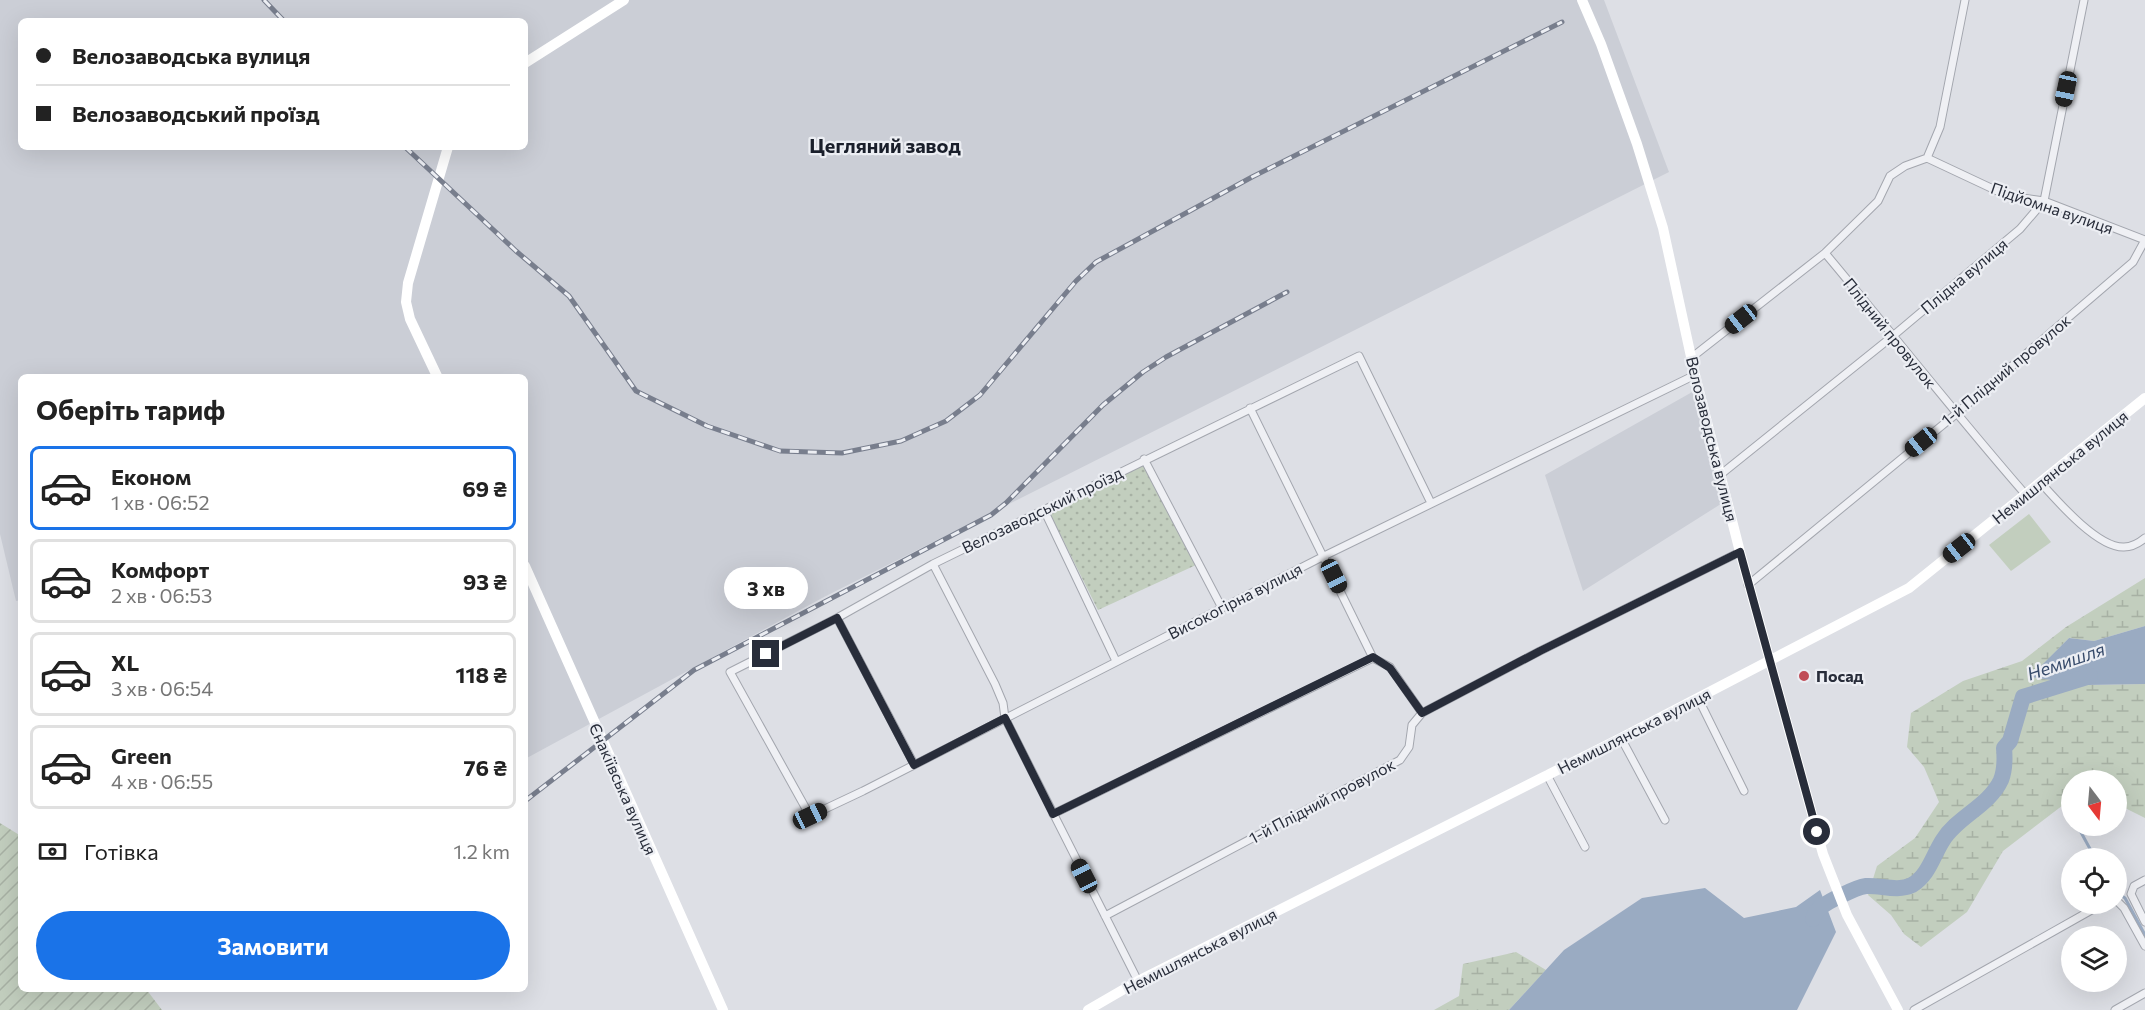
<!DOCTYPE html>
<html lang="uk">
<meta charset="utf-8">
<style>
:root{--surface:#fff;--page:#f6f6f6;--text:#222;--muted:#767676;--line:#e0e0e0;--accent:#1a73e8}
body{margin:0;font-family:Commissioner,sans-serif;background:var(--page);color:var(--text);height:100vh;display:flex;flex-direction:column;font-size:22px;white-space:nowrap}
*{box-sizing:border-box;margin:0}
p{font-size:20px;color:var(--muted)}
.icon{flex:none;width:33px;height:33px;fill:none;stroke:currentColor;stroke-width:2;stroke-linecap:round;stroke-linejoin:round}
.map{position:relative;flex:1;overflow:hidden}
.details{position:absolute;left:18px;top:374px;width:510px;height:618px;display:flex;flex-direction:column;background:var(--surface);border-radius:9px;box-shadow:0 6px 24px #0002}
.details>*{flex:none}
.guide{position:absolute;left:18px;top:18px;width:510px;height:132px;border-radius:9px;box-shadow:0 6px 24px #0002;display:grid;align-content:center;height:132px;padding:0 18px;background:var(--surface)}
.needle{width:39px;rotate:164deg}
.tools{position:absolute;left:2061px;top:770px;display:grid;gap:12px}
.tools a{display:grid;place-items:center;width:66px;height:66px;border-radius:50%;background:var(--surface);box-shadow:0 6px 24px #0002;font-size:30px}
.end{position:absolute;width:27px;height:27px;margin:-14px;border:8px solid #282d3a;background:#fff;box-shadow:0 0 0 3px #fff}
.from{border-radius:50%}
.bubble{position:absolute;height:42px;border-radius:21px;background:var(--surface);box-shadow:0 6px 24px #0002;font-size:20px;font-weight:700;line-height:42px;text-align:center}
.car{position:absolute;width:18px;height:36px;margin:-18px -9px;border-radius:8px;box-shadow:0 0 4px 2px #0007;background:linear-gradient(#222 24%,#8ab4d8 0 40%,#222 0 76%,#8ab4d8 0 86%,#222 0)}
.guide b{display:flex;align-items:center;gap:21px;height:57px;font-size:22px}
.guide b+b{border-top:2px solid var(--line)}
.guide i{width:15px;height:15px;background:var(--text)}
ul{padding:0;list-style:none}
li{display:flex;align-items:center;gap:18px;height:84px;margin:0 12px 9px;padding:0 6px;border:3px solid var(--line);border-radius:9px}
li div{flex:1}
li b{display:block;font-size:22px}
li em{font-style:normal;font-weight:700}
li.active{border-color:var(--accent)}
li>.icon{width:54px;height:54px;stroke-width:1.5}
h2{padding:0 18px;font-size:27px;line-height:72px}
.pay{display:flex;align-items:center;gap:15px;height:66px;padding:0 18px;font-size:22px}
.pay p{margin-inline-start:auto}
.cta{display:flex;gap:12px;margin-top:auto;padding:12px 18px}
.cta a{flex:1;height:69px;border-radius:36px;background:var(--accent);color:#fff;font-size:24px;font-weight:700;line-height:69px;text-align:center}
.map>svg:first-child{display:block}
.built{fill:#cbced6;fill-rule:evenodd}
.grass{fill:url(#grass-dots)}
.wetland{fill:url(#wetland-marsh)}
.park{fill:#c2cebe}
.garden{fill:url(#garden-furrows)}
.water{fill:#9aabc2}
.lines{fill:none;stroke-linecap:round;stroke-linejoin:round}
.stream{stroke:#9aabc2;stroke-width:3}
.river{stroke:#9aabc2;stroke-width:16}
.street-casing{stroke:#a3a6ae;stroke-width:9}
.street{stroke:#eff0f4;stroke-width:7}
.secondary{stroke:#fff;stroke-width:10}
.rail-casing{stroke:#787e8d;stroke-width:5}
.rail{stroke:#eceef3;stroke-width:3;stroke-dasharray:9;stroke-linecap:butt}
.route{stroke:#282d3a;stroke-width:8}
.poi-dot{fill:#c04c57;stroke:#eceef3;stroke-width:2}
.labels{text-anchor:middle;stroke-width:4.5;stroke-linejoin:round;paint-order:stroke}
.street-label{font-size:16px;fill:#282d3a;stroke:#eceef3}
.poi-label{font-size:16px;font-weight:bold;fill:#282d3a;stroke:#eceef3;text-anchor:start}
.water-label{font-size:18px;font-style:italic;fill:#364a6a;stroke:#eceef3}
.quarter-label{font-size:20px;font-weight:bold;fill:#1a1f2b;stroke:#eceef3}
</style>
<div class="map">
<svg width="2145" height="1010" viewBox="0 0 2145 1010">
<defs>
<pattern id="grass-dots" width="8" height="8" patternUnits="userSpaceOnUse" patternTransform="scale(1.5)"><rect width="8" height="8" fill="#c2cebe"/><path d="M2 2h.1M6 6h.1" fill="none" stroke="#a7b1a4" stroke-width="1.8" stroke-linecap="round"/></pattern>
<pattern id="wetland-marsh" width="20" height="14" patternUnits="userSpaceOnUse" patternTransform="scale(1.5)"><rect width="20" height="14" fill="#c2cebe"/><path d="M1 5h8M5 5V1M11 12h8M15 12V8" fill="none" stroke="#a7b1a4"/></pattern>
<pattern id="garden-furrows" width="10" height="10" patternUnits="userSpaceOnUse" patternTransform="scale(1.5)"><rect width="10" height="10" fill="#c2cebe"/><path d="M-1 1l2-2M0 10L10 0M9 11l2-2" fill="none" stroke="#a7b1a4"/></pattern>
</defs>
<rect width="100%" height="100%" fill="#dddfe5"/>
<path class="built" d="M0,0h1604l65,172 -845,425 -299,162v-383h-504v224l-5,1 -16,-67zM21,21h504v126h-504z
M1694,391l30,111 -141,89 -38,-116z"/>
<path class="grass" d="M1140,465l5,2 51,98 -98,45 -47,-94 1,-6z"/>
<path class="wetland" d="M2145,578v48l-51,15 -25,-3 -38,39 56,8 58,-1v134l-28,-14 -1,-24h-44l-1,19 -68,52 -36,61 -46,35 -17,-13 -13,-19 -23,-20 9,-29 38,-28 24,-36 -15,-35 -17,-20 4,-34 52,-32 59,-20 44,-34z
M1516,952l30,18 -37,40h-75l25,-14 4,-32z"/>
<path class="park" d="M2029,514l22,28 -40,29 -22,-26z"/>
<path class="garden" d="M0,823l21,13v152l125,1 16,21h-162z"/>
<path class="water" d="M2145,626v58l-58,1 -57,-8 39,-39 25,3z
M1705,888l39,30 52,-11 24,-17 16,42 -39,78h-288l55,-60 78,-52z"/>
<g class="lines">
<path class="stream" d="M2068,810l4,5
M2077,825l18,33
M2116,892l9,6 20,37"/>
<path class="river" d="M1813,919c0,-1 3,-7 4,-8 6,-8 40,-24 49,-25 15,-1 31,6 46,-1 17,-10 21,-30 31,-45 14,-23 46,-34 58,-60 4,-10 4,-21 3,-32l6,-7 13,-44 67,-21"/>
<defs>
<path id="street" d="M1825,253c67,80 132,163 201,242
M1691,358l134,-105 53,-52 12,-25 15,-10 22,-8 13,-31 25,-127
M1250,408l123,250 17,9 32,46
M1144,459l78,149
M1720,475l174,-140 126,-106 24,-28 40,-201
M2041,483c17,19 57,65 83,64 9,0 15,-4 21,-9
M1431,503l-72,-147 -426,208 -96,54 -107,54 80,144 53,-25 461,-235 371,-181
M1044,510l72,151
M933,564l62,120 8,19 2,15 133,263
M1748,585l208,-171 177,-152 12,-22 -101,-39 -36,-5 -81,-38
M837,618l77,146
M1698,698l46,93
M1621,738l44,82
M1547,775l38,72
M1053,814l320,-156
M2145,880l-11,6 -3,8 14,28
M2116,900l8,8 21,38
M1105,916l295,-156 9,-13 3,-22 10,-12 118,-62 200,-99
M1914,1010l190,-107
M2115,1010l30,-17"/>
</defs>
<use href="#street" class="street-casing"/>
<use href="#street" class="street"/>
<path class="secondary" d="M1582,0l19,44 36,100 26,84 32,147 45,177 83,302 24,61 51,95
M525,63l99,-63
M437,376l-27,-57 -4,-17 2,-19 40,-136
M525,566l198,444
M1088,1010l50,-29 483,-243 288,-150 236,-190"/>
<defs>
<path id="rail" d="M264,0l20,21
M405,147l111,104 53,45 67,95 71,35 73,25 62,2 59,-12 45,-20 34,-26 96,-114 20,-19 156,-85 310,-155
M525,801l169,-131 297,-155 15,-12 97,-98 40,-33 23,-15 121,-65"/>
</defs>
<use href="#rail" class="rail-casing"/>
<use href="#rail" class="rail"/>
</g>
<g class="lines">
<path class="route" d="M766,654l71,-36 77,147 91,-47 48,96 320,-157 17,11 32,45 118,-62 200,-99 77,280"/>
</g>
<circle class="poi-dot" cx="1804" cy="676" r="6"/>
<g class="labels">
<g class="street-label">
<text transform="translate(2052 208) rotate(19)" y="6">Підйомна вулиця</text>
<text transform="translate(1964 276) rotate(-40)" y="6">Плідна вулиця</text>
<text transform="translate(1890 333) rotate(51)" y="6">Плідний провулок</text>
<text transform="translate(2006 370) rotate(-40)" y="6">1-й Плідний провулок</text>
<text transform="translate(1712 439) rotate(76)" y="6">Велозаводська вулиця</text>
<text transform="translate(2060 467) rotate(-39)" y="6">Немишлянська вулиця</text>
<text transform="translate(1042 510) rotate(-26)" y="6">Велозаводський проїзд</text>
<text transform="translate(1235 601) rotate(-27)" y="6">Високогірна вулиця</text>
<text transform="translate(1634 731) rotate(-27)" y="6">Немишлянська вулиця</text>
<text transform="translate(623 789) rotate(66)" y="6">Єнакіївська вулиця</text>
<text transform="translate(1322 801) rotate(-28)" y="6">1-й Плідний провулок</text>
<text transform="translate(1200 951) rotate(-27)" y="6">Немишлянська вулиця</text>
</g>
<g class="poi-label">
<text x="1816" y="682">Посад</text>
</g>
<g class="water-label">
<text transform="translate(2066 662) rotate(-19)" y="6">Немишля</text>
</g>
<g class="quarter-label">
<text x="885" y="153">Цегляний завод</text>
</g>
</g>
</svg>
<div class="tools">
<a><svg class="needle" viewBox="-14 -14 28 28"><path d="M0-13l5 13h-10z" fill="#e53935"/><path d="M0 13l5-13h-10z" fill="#767676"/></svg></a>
<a><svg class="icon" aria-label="locate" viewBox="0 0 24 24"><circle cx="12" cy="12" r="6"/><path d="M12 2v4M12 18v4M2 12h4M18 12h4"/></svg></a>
<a><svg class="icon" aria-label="layers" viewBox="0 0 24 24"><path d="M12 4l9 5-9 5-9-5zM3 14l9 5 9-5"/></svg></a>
</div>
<i class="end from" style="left:1817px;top:832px"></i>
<i class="end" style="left:766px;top:654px"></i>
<div class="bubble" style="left:724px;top:567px;width:84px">3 хв</div>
<i class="car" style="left:2066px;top:89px;rotate:192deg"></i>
<i class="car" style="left:1741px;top:319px;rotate:232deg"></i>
<i class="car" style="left:1921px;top:442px;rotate:231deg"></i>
<i class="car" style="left:1959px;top:548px;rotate:232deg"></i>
<i class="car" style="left:1334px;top:576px;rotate:154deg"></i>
<i class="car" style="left:810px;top:816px;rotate:65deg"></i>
<i class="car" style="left:1084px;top:876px;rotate:333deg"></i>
<div class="guide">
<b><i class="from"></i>Велозаводська вулиця</b>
<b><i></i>Велозаводський проїзд</b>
</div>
<section class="details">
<h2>Оберіть тариф</h2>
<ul>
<li class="active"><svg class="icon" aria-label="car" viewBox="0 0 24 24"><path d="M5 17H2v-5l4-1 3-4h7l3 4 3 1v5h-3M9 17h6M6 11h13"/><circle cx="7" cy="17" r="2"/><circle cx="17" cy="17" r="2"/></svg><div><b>Економ</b><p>1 хв · 06:52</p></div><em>69 ₴</em></li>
<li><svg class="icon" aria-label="car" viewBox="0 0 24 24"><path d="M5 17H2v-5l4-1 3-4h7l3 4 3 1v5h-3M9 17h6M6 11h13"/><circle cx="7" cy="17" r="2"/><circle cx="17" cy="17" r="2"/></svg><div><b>Комфорт</b><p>2 хв · 06:53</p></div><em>93 ₴</em></li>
<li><svg class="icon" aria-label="car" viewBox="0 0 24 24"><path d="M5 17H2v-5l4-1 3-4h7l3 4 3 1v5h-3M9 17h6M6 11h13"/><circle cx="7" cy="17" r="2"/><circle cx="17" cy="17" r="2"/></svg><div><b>XL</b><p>3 хв · 06:54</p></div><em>118 ₴</em></li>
<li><svg class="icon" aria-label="car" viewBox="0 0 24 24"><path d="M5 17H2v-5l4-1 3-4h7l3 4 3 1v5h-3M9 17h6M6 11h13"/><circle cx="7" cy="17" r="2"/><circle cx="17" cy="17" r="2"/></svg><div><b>Green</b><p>4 хв · 06:55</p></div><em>76 ₴</em></li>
</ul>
<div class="pay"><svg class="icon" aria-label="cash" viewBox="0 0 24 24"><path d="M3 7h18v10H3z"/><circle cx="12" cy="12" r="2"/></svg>Готівка<p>1.2 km</p></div>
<div class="cta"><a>Замовити</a></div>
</section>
</div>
